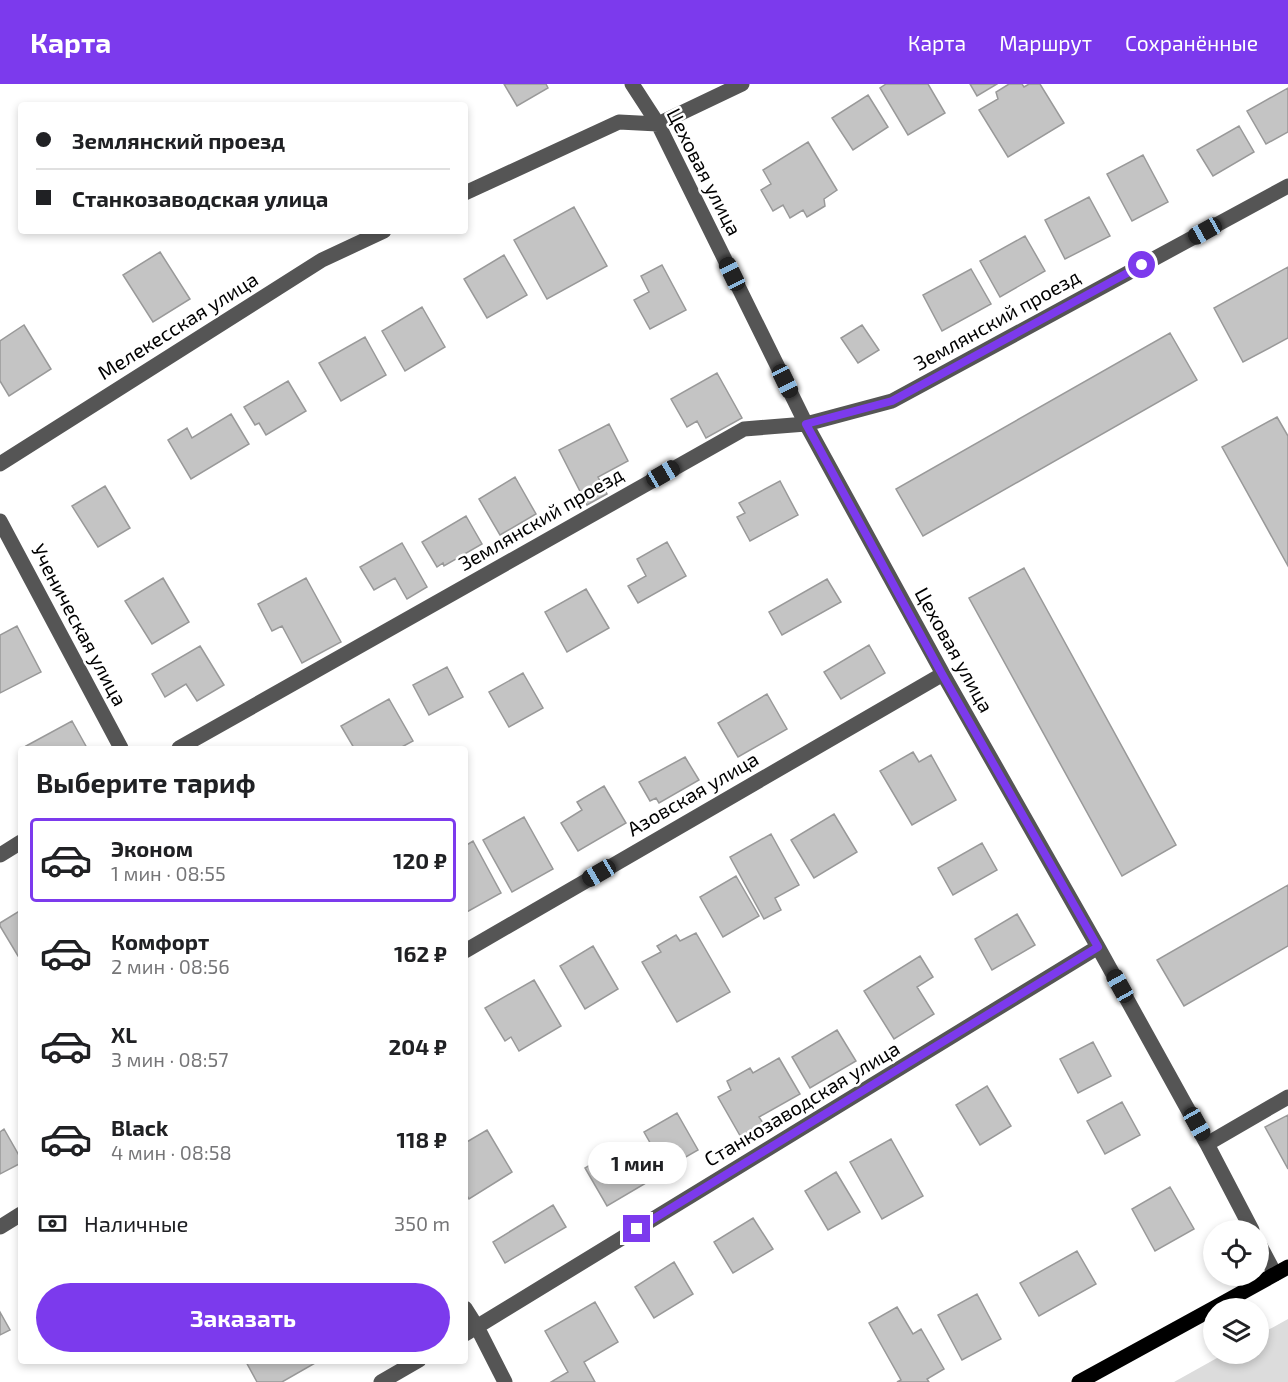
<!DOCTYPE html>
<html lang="ru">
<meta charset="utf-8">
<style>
:root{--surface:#fff;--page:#f6f6f6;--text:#202124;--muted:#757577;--line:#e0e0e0;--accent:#7c3aed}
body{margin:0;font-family:"Exo 2",sans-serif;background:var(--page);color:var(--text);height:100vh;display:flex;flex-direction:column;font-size:22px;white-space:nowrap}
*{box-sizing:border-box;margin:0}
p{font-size:20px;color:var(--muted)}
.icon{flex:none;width:33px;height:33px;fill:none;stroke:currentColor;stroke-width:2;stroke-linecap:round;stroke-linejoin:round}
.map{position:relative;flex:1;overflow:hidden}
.drawer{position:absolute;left:18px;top:662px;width:450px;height:618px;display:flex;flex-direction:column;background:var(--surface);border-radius:6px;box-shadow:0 3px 9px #0003}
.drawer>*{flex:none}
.hud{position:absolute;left:18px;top:18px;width:450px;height:132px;border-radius:6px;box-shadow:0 3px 9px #0003;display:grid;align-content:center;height:132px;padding:0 18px;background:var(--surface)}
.fabs{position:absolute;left:1203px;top:1136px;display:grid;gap:12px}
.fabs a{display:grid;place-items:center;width:66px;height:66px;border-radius:50%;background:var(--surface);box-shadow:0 3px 9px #0003;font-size:30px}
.end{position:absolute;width:27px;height:27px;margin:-14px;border:8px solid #7c3aed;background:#fff;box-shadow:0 0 0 3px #fff}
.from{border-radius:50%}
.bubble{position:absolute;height:42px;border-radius:21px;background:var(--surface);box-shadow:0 3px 9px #0003;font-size:20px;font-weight:700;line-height:42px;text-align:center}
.car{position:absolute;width:18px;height:36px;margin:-18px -9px;border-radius:8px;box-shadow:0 0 4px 2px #0007;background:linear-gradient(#222 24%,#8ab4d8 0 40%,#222 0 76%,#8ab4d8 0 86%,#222 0)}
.hud b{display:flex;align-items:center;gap:21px;height:57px;font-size:22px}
.hud b+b{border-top:2px solid var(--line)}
.hud i{width:15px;height:15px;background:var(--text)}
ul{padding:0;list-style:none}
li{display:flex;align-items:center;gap:18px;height:84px;margin:0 12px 9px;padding:0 6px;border:3px solid transparent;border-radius:6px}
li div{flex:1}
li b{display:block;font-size:22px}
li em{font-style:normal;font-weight:700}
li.active{border-color:var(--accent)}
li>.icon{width:54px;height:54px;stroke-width:1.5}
h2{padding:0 18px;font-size:27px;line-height:72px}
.pay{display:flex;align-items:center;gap:15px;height:66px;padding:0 18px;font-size:22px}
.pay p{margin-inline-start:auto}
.button{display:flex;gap:12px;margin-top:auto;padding:12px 18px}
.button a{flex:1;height:69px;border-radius:36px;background:var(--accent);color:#fff;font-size:24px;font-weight:700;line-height:69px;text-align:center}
header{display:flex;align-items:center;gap:36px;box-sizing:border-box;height:84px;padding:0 30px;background:var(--accent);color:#fff}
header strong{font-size:28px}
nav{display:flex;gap:33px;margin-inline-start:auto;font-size:21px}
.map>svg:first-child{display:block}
.green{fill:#dcdcdc}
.building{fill:#c4c4c4;stroke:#999;stroke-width:1.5}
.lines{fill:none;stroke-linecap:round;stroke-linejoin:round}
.minor{stroke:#555;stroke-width:15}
.major{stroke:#000;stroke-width:15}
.route{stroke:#7c3aed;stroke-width:8}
.labels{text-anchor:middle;stroke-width:5;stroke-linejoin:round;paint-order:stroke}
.street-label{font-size:20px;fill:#000;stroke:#fff}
</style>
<header>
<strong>Карта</strong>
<nav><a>Карта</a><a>Маршрут</a><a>Сохранённые</a></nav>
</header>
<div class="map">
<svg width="1288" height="1298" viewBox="0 0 1288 1298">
<rect width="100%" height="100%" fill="#fff"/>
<path class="green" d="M1288,1235v63h-114l52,-29h32l1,-18z"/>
<path class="building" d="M504,0h42l2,4 -31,18z
M886,0h42l17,29 -37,22 -28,-47z
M970,0h27l-20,12z
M1009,0h13l2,3 5,-3h11l24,39 -56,34 -29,-47 19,-11 -2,-7z
M1288,4v44l-22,12 -19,-33z
M868,11l20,32 -35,23 -21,-32z
M1239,42l15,26 -41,24 -16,-26z
M808,58l29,48 -13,9 1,7 -18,11 -4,-7 -13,8 -7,-13 -10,6 -12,-21 10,-6 -8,-14z
M1143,71l25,47 -36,19 -25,-47z
M1089,113l21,39 -45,23 -20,-39z
M574,123l33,59 -60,33 -33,-59z
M1025,152l20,35 -45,26 -20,-36z
M160,168l30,47 -37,23 -30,-47z
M504,171l23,40 -40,23 -23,-39z
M662,181l24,45 -36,19 -16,-29 15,-8 -8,-16z
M1288,183v71l-45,24 -29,-54z
M971,185l20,35 -49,27 -19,-36z
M422,223l23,40 -40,24 -23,-40z
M24,241l27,44 -42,27 -9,-15v-40z
M862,241l17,25 -21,13 -17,-25z
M1170,249l27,47 -274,156 -27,-47z
M365,253l21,38 -45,26 -22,-38z
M717,289l25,45 -36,20 -9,-17 -10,6 -16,-28z
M288,297l18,30 -40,24 -7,-12 -4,2 -11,-18z
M231,330l18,30 -58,35 -23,-39 19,-12 5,10z
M1277,333l11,19v130l-66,-119z
M609,340l19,37 -30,16 9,17 -20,11 -28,-55z
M515,393l21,37 -36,21 -21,-36z
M780,397l18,34 -48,26 -13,-24 8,-4 -6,-10z
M105,402l25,42 -32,19 -26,-41z
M466,432l16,28 -38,22 -1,-3 -6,4 -15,-25z
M667,458l19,34 -48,27 -10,-17 18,-10 -9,-17z
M402,459l25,44 -20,12 -12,-21 -21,12 -14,-23z
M1024,484l152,277 -54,31 -153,-278z
M163,494l26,44 -37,22 -27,-43z
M306,494l35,64 -39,21 -20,-37 -10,5 -14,-27z
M827,495l14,23 -59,33 -13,-23z
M586,505l23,39 -42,24 -22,-40z
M17,542l24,46 -41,21v-58z
M869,561l16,28 -44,26 -17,-27z
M200,562l24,39 -27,16 -11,-17 -21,13 -13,-23z
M447,583l16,30 -34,18 -16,-30z
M523,589l20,35 -34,19 -20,-35z
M767,610l20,35 -49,28 -20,-34z
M389,615l24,42 -13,7h-46l-13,-22z
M72,637l15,27h-59l-2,-2z
M913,668l6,10 12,-7 25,45 -44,25 -32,-54z
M685,673l14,23 -40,23 -3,-5 -6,3 -11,-19z
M604,702l22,37 -48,28 -17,-28 21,-13 -5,-8z
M834,730l23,38 -43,26 -23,-38z
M524,733l29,52 -41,23 -29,-52z
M771,750l28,51 -24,13 6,12 -17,9 -34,-62z
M473,757l28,52 -36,20v-67z
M982,759l15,27 -44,25 -15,-27z
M736,792l23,40 -36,21 -23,-40z
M1288,801v61l-104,60 -27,-46z
M21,826v44l-3,2 -18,-30v-3z
M1017,830l18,31 -43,25 -17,-31z
M696,849l34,59 -53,30 -35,-60 19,-10 -4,-6 19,-11 4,6z
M593,862l25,43 -33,20 -25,-43z
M920,872l13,21 -16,10 17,27 -40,25 -30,-48z
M534,896l27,46 -42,25 -8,-14 -6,4 -20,-33z
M837,946l19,31 -46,27 -18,-31z
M1093,958l18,34 -33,17 -18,-34z
M779,974l21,36 -41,23 6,9 -23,13 -24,-42 13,-7 -4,-9 23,-13 3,5z
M987,1002l24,40 -31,19 -24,-40z
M1122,1018l18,33 -35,19 -18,-33z
M677,1029l21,37 -33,19 -21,-37z
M1288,1031v54l-23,-42z
M4,1045l17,30v4l-21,11v-42z
M487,1046l25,42 -43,27 -4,-7v-49z
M891,1055l32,57 -41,23 -32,-57z
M624,1061l22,38 -39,23 -22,-38z
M836,1088l24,40 -32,18 -23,-39z
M1170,1103l24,42 -39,22 -23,-42z
M553,1121l13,22 -61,36 -12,-21z
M753,1134l20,31 -40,24 -19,-31z
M1077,1167l19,33 -57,32 -19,-33z
M674,1178l19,32 -39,24 -19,-31z
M977,1210l24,45 -39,21 -24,-45z
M595,1218l23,40 -34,20 11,20h-44l17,-10 -23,-41z
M897,1223l16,27 8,-5 23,40 -17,10 2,3h-32l4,-2 -32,-57z
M0,1228l10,18 -10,5z
M245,1276h71l1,2 -35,20h-25z"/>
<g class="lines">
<path class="minor" d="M632,0l26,40 148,300 137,250 155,273 109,197 45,86
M465,109l154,-71 39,2 84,-40
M0,380l322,-204 62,-29
M0,437l121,227
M179,664l565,-319 62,-5 86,-23 396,-215
M0,771l21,-13
M465,867l478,-277
M1207,1060l81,-47
M0,1143l21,-13
M1258,1158l17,32
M465,1224l12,19 28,55
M465,1250l633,-387
M381,1298l38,-22"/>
<path class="major" d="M1214,1224l74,-41
M1079,1298l135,-74"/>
</g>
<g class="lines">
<path class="route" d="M637,1145l461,-282 -156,-273 -136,-250 86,-23 250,-136"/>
</g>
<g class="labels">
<g class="street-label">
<text transform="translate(704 88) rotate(63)" y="7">Цеховая улица</text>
<text transform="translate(997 236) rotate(-29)" y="7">Землянский проезд</text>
<text transform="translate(178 242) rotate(-32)" y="7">Мелекесская улица</text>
<text transform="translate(541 435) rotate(-30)" y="7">Землянский проезд</text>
<text transform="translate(79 541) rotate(62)" y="7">Ученическая улица</text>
<text transform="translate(954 566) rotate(61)" y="7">Цеховая улица</text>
<text transform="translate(693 710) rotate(-30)" y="7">Азовская улица</text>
<text transform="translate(802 1020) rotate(-31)" y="7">Станкозаводская улица</text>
</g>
</g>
</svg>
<div class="fabs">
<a><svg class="icon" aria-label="locate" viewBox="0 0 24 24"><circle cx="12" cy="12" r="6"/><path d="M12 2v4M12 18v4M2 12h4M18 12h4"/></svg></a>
<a><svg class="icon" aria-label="layers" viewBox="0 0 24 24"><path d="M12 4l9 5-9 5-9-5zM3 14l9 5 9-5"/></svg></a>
</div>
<i class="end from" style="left:1142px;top:181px"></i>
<i class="end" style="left:637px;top:1145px"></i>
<div class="bubble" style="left:588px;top:1058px;width:99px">1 мин</div>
<i class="car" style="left:1205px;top:147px;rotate:241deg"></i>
<i class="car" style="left:732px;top:190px;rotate:334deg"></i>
<i class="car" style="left:785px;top:297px;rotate:154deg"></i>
<i class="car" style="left:663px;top:390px;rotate:60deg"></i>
<i class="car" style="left:599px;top:789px;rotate:240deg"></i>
<i class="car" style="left:1120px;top:902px;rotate:331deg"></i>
<i class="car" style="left:1197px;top:1040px;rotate:151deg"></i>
<div class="hud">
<b><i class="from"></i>Землянский проезд</b>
<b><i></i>Станкозаводская улица</b>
</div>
<section class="drawer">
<h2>Выберите тариф</h2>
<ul>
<li class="active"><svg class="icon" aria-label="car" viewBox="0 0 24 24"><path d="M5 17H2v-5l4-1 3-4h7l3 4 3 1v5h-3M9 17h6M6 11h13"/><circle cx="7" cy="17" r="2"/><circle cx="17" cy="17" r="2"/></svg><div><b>Эконом</b><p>1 мин · 08:55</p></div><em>120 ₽</em></li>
<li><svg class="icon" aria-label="car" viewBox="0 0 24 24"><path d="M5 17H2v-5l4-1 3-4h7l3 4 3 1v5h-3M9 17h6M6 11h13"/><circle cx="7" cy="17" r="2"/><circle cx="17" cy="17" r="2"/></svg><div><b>Комфорт</b><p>2 мин · 08:56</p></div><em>162 ₽</em></li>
<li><svg class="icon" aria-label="car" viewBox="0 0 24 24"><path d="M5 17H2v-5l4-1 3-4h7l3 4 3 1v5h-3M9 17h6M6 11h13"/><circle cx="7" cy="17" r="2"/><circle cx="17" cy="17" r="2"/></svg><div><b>XL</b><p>3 мин · 08:57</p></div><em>204 ₽</em></li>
<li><svg class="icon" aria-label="car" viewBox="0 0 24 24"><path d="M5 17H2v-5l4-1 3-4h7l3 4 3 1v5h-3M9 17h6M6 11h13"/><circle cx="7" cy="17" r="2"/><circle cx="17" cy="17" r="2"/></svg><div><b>Black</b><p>4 мин · 08:58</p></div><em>118 ₽</em></li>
</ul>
<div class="pay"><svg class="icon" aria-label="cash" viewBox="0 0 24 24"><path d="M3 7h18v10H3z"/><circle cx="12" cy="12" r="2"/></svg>Наличные<p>350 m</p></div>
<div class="button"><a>Заказать</a></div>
</section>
</div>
